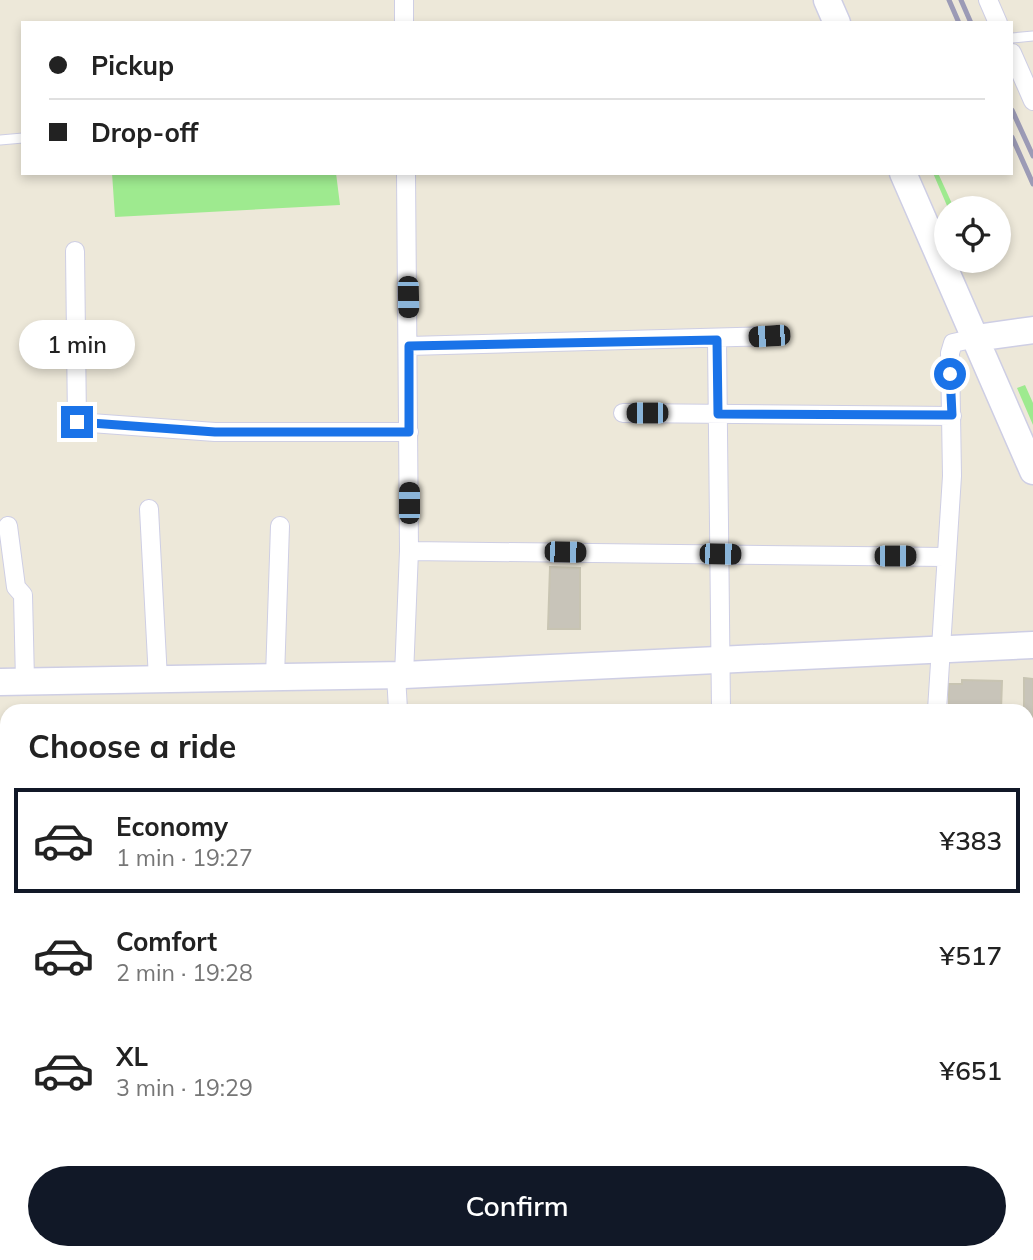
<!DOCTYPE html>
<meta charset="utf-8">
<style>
:root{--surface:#fff;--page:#f6f6f6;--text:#222;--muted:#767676;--line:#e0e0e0;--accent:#111827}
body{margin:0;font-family:Mulish,sans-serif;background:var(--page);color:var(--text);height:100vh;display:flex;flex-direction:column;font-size:26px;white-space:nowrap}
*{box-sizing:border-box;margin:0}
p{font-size:23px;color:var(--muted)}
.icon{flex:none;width:38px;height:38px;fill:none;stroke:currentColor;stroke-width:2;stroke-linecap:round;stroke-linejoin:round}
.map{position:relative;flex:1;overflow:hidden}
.side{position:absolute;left:0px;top:704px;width:1034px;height:556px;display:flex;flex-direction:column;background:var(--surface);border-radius:21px 21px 0 0;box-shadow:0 4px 10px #0003}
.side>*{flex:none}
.banner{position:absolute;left:21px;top:21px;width:992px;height:154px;border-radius:0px;box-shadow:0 4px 10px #0003;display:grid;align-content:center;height:154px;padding:0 28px;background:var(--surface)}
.controls{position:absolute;left:934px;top:196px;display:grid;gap:14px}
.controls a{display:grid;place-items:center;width:77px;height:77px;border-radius:50%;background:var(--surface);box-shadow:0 4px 10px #0003;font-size:35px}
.end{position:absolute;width:32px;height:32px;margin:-16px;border:9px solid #1a73e8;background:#fff;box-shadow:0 0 0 4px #fff}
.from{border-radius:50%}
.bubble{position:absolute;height:49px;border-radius:24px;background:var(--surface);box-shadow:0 4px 10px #0003;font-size:23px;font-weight:600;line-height:49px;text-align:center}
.car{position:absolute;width:21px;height:42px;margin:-21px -10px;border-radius:9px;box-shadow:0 0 5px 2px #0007;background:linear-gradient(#222 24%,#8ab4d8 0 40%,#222 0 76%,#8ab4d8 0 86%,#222 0)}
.banner b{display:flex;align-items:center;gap:24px;height:66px;font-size:26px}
.banner b+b{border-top:2px solid var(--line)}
.banner i{width:18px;height:18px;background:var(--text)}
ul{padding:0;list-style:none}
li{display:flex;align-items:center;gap:21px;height:105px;margin:0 14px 10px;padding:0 14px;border:4px solid transparent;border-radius:0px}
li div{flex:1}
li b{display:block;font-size:26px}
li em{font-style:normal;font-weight:600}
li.selected{border-color:var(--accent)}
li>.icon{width:63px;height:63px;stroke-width:1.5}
h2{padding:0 28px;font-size:32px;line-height:84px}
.button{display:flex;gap:14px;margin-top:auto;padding:14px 28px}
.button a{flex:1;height:80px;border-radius:42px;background:var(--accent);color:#fff;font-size:28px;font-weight:600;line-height:80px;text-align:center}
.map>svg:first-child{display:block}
.green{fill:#9eea8f}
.building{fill:#c8c4b9;stroke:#c8c4b2;stroke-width:2}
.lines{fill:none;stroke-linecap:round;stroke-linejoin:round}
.lane-casing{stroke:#cecee4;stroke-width:11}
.street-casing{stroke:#cecee4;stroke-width:20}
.secondary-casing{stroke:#cecee4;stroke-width:29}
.primary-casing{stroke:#ccc;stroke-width:32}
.lane{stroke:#fff;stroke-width:9}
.street{stroke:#fff;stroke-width:18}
.secondary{stroke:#fff;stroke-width:26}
.primary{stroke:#fff54c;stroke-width:30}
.rail{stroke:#9c9bb6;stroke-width:5}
.route{stroke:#1a73e8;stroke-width:9}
</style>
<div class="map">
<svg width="1033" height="1260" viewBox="0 0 1033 1260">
<rect width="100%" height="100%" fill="#ede8d9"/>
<path class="green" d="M112,173h224l4,32 -225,12z
M933,173h5l16,35h-6z
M1025,385l8,18v22l-16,-37z"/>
<path class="building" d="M550,567l30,1v61h-32z
M1024,678l9,1v38h-6v-7h-3z
M962,680l40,1 -1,29h-52v-26h13z
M1027,738v36h6v11h-6z
M1027,792h6v10h-6z
M1027,813h6v12h-6z
M1027,875h6v21h-6z
M1027,900h6v34h-6z
M1027,956h6v149h-6z
M1027,1138l6,1v52h-6z
M649,1253h17v7h-17z
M712,1253h37v7h-37z
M806,1253h33v7h-33z
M855,1254h51v6h-51z"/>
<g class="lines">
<defs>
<path id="lane" d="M1012,38l21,-2
M0,140l23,-2
M1027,853l6,1
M1027,1247h6
M643,1260v-7"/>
<path id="street" d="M404,0v23
M988,0l10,23
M1012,53l21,48
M75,251l2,171 138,10h194
M717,340l4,370
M409,346l360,-10
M623,413l329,3
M149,509l9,170
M8,526l8,61 7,8 2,86
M409,551l536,6
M396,675l2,35
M404,675l5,-124 -3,-378
M275,677l5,-151
M937,710l15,-234 -2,-123 3,-10 23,-5
M0,840l7,-1
M1027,944l6,-1
M0,1110h7
M1027,1119h6
M390,1260v-7
M943,1260v-7"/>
<path id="secondary" d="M827,0l10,23
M903,173l130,298
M976,338l57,-8
M0,682l404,-7 629,-30"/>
<path id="primary" d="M0,1195l7,24
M17,1253l2,7"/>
</defs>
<use href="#lane" class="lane-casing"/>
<use href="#street" class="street-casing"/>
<use href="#secondary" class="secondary-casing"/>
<use href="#primary" class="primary-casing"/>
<use href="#lane" class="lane"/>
<use href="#street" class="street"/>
<use href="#secondary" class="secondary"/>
<use href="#primary" class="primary"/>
<path class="rail" d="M949,0l10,23
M961,0l10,23
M1012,110l21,46
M1012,137l21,47"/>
</g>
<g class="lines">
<path class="route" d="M77,422l138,10h194v-86l308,-6 1,74 234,1 -2,-41"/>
</g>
</svg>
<div class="controls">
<a><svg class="icon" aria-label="locate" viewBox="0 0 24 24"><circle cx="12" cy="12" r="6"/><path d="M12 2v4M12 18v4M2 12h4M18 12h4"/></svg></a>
</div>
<i class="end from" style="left:950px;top:374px"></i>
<i class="end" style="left:77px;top:422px"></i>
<div class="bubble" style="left:19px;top:320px;width:116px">1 min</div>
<i class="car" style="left:408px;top:297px;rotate:179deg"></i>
<i class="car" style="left:769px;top:336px;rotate:266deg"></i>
<i class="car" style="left:647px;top:413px;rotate:270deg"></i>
<i class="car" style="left:409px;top:503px;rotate:0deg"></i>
<i class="car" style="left:565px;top:552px;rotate:91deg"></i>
<i class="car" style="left:720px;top:554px;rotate:91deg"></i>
<i class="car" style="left:895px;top:556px;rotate:90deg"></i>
<div class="banner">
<b><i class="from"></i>Pickup</b>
<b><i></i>Drop-off</b>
</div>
<section class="side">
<h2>Choose a ride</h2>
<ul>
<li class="selected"><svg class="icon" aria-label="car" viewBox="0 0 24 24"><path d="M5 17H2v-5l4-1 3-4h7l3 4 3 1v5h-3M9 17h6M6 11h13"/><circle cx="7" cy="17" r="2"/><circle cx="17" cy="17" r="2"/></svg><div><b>Economy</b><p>1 min · 19:27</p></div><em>¥383</em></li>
<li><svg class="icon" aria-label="car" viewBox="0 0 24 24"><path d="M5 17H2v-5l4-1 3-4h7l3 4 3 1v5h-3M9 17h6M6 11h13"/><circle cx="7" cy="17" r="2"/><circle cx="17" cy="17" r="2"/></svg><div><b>Comfort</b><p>2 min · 19:28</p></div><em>¥517</em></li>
<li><svg class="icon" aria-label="car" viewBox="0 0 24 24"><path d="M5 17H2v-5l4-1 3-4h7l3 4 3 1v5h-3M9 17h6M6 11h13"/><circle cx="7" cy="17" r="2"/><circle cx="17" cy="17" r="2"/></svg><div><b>XL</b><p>3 min · 19:29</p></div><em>¥651</em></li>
</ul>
<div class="button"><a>Confirm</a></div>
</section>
</div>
